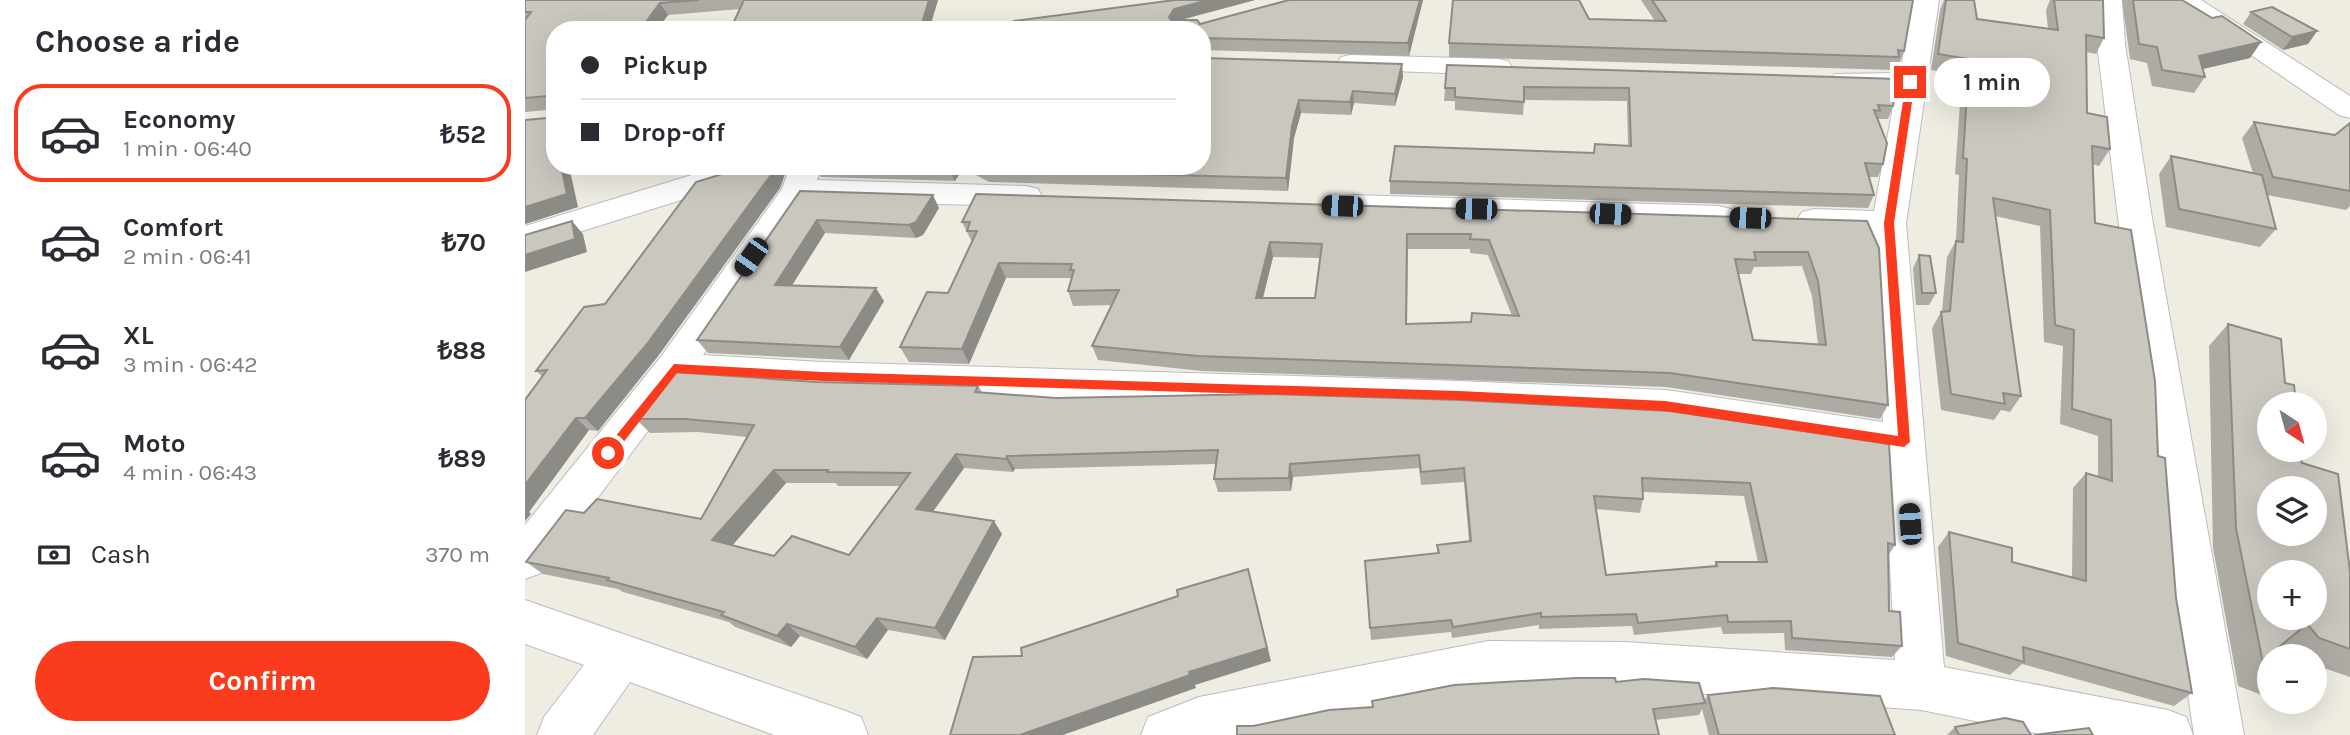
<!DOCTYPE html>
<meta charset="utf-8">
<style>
:root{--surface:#fff;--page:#f2f2f3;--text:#2b2b33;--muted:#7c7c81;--line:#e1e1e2;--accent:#fa3b1d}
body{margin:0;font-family:Karla,sans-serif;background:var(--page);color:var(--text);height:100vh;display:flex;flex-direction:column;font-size:26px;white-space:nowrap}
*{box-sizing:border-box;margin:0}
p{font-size:23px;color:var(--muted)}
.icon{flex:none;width:38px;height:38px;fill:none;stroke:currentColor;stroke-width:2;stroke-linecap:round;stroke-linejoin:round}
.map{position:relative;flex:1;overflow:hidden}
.details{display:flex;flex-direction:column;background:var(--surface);width:525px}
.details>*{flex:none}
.banner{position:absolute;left:21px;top:21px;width:665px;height:154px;border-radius:28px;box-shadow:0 7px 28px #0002;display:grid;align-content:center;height:154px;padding:0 35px;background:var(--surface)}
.needle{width:46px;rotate:144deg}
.controls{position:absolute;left:1732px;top:392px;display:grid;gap:14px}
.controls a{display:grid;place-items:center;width:70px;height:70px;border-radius:50%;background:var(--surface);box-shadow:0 7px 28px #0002;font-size:35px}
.end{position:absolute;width:32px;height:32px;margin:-16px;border:9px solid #fa3b1d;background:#fff;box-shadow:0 0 0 4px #fff}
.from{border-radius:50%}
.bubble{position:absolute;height:49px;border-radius:24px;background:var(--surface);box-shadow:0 7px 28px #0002;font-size:23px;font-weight:700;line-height:49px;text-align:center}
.car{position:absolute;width:21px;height:42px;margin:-21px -10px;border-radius:9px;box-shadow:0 0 5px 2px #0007;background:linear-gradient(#222 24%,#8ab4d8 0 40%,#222 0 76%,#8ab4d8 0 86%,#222 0)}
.banner b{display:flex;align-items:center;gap:24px;height:66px;font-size:26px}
.banner b+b{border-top:2px solid var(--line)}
.banner i{width:18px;height:18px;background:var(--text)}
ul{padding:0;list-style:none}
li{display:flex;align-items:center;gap:21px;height:98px;margin:0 14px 10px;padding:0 21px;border:4px solid transparent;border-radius:28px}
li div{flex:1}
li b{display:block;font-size:26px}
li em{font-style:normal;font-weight:700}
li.selected{border-color:var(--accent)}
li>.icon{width:63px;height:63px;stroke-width:1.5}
h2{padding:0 35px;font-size:32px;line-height:84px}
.pay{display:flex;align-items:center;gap:18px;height:77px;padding:0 35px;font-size:26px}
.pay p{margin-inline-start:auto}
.cta{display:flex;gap:14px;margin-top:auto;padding:14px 35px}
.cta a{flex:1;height:80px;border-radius:42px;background:var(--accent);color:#fff;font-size:28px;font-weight:700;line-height:80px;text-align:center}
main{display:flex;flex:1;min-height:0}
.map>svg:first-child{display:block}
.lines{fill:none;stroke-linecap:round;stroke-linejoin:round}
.minor-casing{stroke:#babcc3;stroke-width:2}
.tertiary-casing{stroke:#babcc3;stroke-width:2}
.minor{fill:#fff;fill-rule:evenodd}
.tertiary{fill:#fff;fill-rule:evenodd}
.wall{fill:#aeaba4;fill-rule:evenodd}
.shaded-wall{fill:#8d8b86}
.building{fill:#cac7bf;stroke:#8d8b86;stroke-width:2;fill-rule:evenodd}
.route{fill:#fa3b1d}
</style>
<main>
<section class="details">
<h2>Choose a ride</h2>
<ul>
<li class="selected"><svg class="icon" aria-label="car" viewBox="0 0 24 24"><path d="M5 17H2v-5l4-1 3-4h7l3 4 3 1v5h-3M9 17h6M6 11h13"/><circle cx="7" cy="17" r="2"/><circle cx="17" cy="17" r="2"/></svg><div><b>Economy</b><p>1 min · 06:40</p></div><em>₺52</em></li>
<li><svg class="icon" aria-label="car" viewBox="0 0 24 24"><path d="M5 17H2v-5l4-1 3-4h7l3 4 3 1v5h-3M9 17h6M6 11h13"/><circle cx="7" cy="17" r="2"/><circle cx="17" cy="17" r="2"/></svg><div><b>Comfort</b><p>2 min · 06:41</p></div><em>₺70</em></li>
<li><svg class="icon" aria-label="car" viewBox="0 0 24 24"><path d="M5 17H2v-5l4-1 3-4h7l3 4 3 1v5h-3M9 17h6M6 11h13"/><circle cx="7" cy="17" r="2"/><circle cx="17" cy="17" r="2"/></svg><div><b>XL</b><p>3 min · 06:42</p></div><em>₺88</em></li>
<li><svg class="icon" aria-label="car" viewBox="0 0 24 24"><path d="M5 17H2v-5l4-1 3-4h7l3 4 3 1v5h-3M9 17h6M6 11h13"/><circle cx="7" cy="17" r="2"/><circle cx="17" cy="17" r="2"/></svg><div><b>Moto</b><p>4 min · 06:43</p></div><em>₺89</em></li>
</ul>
<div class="pay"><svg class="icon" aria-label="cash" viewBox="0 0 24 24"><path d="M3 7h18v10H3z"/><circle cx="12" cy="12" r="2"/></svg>Cash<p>370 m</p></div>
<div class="cta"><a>Confirm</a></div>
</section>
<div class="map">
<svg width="1825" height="735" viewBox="0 0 1825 735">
<rect width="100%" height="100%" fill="#efede2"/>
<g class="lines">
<defs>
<path id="minor" d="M1388,0h26l-33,223 38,444 224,43 18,7 7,18h-149l-123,-25 -296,-22 -137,-1 -231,48h-116l7,-18 51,-20 289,-56 137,1 270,18 -11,-205 -218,-33 -207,-11 -637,-19 -138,-9 -143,190 -16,6v-54l135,-167 122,-169 8,-23h32l-5,14 209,6 12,3 4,7 -4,7 -12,3 -219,-5 -104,154 119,7 637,19 207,9 217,32 -10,-189 -71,-5 -5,-8 5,-8 12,-3 60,2 22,-121 -61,-4 -4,-6 4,-6 65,-1z
M1571,0h26l3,44 27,174 92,517h-50l-76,-517 -21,-174z
M826,55l147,4 10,2 4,6 -4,6 -10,2 -157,-6 -4,-6 4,-6z
M196,166h51l-5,7 -242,76v-23z
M827,195l367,11 12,3 5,8 -5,8 -12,3 -367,-11 -12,-3 -5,-8 5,-8z
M0,600l318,110 18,7 7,18h-94l-144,-53 -37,53h-56l7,-18 40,-52 -59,-21z"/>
<path id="tertiary" d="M1645,0h31l149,96v22l-11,-3z"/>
</defs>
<use href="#minor" class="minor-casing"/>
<use href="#tertiary" class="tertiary-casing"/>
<use href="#minor" class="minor"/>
<use href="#tertiary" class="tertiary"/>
</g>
<path class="wall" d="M0,0h413l-9,30h-199l10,-21 -72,6 -11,15h-102v136l23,41 -53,17v-104l22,-2v-8l-22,2z
M650,0h80l-74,20 19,4 223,-24 -14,56 -207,-6v-20l-189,-1z
M1116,0h272l-9,51 -5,13h-3l-2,6 -445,-13v-14l140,-24 66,2z
M1419,0h30l3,19 71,10 -2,-19 4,-10h53l1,38 -8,16 -10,-2 1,61 23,36 -11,17 -7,-2 3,59 63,233 18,142 16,95 -18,13 -152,-42 -12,11 -64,-19 -8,-109 11,-15 63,30 60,15 1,-89 13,-15 12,3v-40l-38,-12 3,-78 -19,-4 -4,-116 -45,-10 26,180 -11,16 -9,-2 -7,10 -53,-10 -9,-82 9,-16h1l5,-55 9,-16 3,-66 -4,-1 7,-99 -31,-5 9,-60z
M1597,0h60l30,18 49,24 -11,16 -47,11 2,8 -11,16 -42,-7 -5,-23 -17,-4z
M1726,12l66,19 -9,13 -25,6 -40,-26z
M677,58l200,6 1,13 -8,29 -41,-3 -3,12 -50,-2 -7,25 -6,53 -299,-9 -26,-14 -8,13 -134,-4 -7,-11h388z
M922,65l446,41 -5,13h-11l6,45 -5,13h-9l5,18 -6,13 -478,-14v-13l204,-28 1,-9 33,2 -1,-45 -103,-1 -1,15 -68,-5v-9h-11z
M1729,122l81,13 15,-12v83l-4,4 -79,-15 9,34 -16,18 -94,-20 -7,-53 12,-18 82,17 -11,-35z
M261,171l-6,17 -122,168 -60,75 -9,-1 -6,8 -54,74 2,2 -6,7 17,-145 -6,-5 69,-67z
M275,191l139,17 -16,27 -7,3 -91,-5 -33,52 92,16 -35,59 -141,-7 -11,-13z
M1342,221l21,184 -8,14 -214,-32 -464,-16 -104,-11 -6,-14 20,-41 -39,1 -5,-15 4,-13h-66l-37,86 -60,-2 -9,-15 48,-54 24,-51 -10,-20zM883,249h62v4l18,2 24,61 -41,6 -64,2zM748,257l47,1 -5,40h-52zM1277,266l10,30 6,48 -65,-4 -14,-66h12l3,-7z
M1394,255l17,38 -7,12h-13l-3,-37z
M1703,324l57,59 17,80 48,109v105l-35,-12v-9h-23l-10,-11 -12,11v42l-32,-12 -25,-138 -4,-202z
M292,382l161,4 4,6 74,6 614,13 225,134 -7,11 1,55 13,35 -10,11 -107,-7 -1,-17 -61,1 -2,-7 -87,8 -2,-9 -93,3v-4l-87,13 -1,-6 -80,8 -1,-12 67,-75v-8l32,-4 -5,-59 -43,3 -2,-17 -126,9 -2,14 -73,1 -4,-13 2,-15 -201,5 -2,3 -49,-4 -31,44 69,22 -57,106 -57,-10 -21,29 -67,-23 -9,11 -56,-20 -6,-5 -106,-30 -5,-3 -75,-15 -17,-12 58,-49 117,6 46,-82 -49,-5 -48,1 -14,-14zM261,483h50l2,3h62l-51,69 -75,1 -42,-11zM1118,492l101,4 14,66h-42l-2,4 -108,9 -10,-66 44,4 3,-14z
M1091,682l88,19 4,-6 187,40h-186l-7,-26 -3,6 -44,5 -402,6 120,-19z
M1430,727l76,8h-84z"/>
<path class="shaded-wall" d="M404,0h9l-9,30h-9z
M683,0h47l-79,21 -4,8 -3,-12 5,-8z
M895,0h3l-14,56 -1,-13z
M135,3l8,12 -11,15h-17z
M1792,31l-9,13 -25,6 9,-13z
M1736,42l-11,16 -61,14 10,-16z
M877,64l1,13 -8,29v-12z
M828,91l1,12 -3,12 -1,-13z
M774,100l2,13 -7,25 -6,53 -2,-13 6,-52z
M36,166h8l9,41 -53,17v-17z
M250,166h8l3,5 -6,17 -122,168 -60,75 -13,-13z
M425,166h12l1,2 -8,13 -6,-12z
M408,195l6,13 -16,27 -7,3 -7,-13z
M292,220l8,13 -41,65 -9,-13z
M47,221l11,13 4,18 -62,20v-17z
M745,242l3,15 -14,56 -3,-15z
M474,263l7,15 -37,86 -7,-15z
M351,288l8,13 -35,59 -9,-13z
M51,418l13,12 -60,82 2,2 -6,7v-36z
M431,454l8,14 -39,54 -9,-13z
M482,456l8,13 -2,3 -7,-13z
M765,464l3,13 -2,14 -2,-13z
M249,470l12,13 -60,70 -14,-13z
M469,521l8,13 -57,106 -10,-12z
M723,569l23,92 -76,24 1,3 -133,47h-43l169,-63z
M352,618l11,12 -21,29 -12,-12z
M262,624l13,12 -9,11 -14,-11z"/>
<path class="building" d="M0,0h174l-39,3 -20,27h-85v136h6l6,28 -42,13v-87l22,-2v-22l-22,2v-78l6,-8h-6z
M219,0h185l-9,30h-157l-1,-4 -1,4h-31z
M650,0h33l-34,9 -5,8 2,3h26l3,4 89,-24h131l-12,43 -206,-5v-8h-198l9,-1 1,-8z
M928,0h126l10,19 77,2 -14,-21h261l-9,51 -6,-1 1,7 -450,-14z
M1421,0h28l3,19 81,11 -4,-30h49l1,38 -18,-3 1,78 20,4 3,32 -18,-3 3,77 36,7 24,151 3,75 7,2 11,140 16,95 -169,-46 1,15 -66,-19 -9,-111 63,16v14l74,19v-108l26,8 -1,-61 -39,-11 2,-79 -19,-5 -5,-115 -57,-12 28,198 -18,-3 2,11 -54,-10 -10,-82 9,-1 6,-70 7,1 4,-83 -4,-1 6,-99 -31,-5z
M1608,0h49l30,18 10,-2 39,26 -62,14 6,21 -43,-7 -5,-23 -18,-3z
M1747,7l45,24 -25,6 -41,-25z
M677,58l200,6 -7,30 -42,-3 -3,11 -51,-2 -7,26 -6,52 -302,-8 -6,-4h224z
M922,65l451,14 -5,27 -15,-1 2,6 -6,-1 13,33 -4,21 -18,-1 9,32 -484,-14 5,-35 199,7 1,-9 36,2 -2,-58 -105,-1v15l-69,-5v-9h-10z
M1729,122l81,13 15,-12v68l-77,-14z
M1646,156l91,19 14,54 -97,-20z
M223,166h27l-4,9 -124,169 -62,74h-9l-51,67v-85l22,-30 -11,1 48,-64 21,-3 91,-122z
M343,166h82l-1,3z
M275,191l133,4 -17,27 -7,3 -92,-5 -42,65 101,3 -36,59 -143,-7z
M451,194l891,27 12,27 9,157 -218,-32 -472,-17 -106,-10 27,-56 -51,1 6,-21h-4l2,-6 -73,-1 -37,86 -62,-2 27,-55 21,1 29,-62h-10l3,-9h-8zM882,234h64l-1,5 19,1 30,76 -47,-3 -1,9 -65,2zM745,242l52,2 -7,54h-59zM1229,252h54l10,29 8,64 -73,-5 -18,-81 21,1z
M47,221l3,18 -50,16v-20z
M1394,255l11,1 6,37h-14z
M1703,324l53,15 4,44 9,2 2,19h-26v46h30l2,13 36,11 12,98v77l-31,-11 -12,-14 -28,23 7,9h-16v14l-6,-2 -28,-140zM1745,488h45v46h-45zM1745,572h45v46h-45z
M148,372l144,10 161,4 -3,6 81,6 210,-4 193,6 211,11 219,33 6,101 -7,-2 1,68 11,1 2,34 -110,-8 -1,-17 -63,1 -1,-7 -89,8 -2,-9 -95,3v-4l-88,14 -2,-7 -81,8 -5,-67 74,-8 -2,-8 34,-4 -7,-73 -43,4 -2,-17 -129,9 -1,14 -75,1 4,-29 -211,6 -1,3 -50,-5 -40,55 78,12 -59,107 -58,-10 -22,29 -68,-23 -10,12 -56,-21 3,-3 -117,-32 2,-2 -83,-16 40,-52 18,3 13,-14 104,20 53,-94 -69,-6h-49zM249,470h54l-1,2 83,1 -61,82 -57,-19 -18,20 -62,-16zM1117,478l108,5 17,79h-51l1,4 -111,9 -12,-79 49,3z
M723,569l19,79 -78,24 1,3 -170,60h-70l23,-78 49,-1 -1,-8 157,-52 -1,-6z
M1051,678h39l1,4 28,-3 55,4 6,20 -52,6 6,26h-422v-9h16l76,-16 44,-3 -1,-6 82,-16z
M1248,688l107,8 15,39h-176l-11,-40z
M1480,718l18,4 8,13h-72l-4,-8z
M1564,728l4,7h-59z"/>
<path class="route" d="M1385,80l5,2 -21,141 16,219 -6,5 -239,-36 -206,-11 -636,-19 -146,-8 -65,84 -4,1 -6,-5 72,-89 149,8 636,19 206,10 233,35 -14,-213 22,-141z"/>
</svg>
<div class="controls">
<a><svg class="needle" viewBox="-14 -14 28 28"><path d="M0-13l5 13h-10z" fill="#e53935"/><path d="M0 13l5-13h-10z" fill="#7c7c81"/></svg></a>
<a><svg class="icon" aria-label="layers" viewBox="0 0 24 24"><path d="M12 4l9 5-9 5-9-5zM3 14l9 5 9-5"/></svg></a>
<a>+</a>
<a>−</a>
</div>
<i class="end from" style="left:83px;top:453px"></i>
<i class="end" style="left:1385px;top:82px"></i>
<div class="bubble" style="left:1409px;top:58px;width:116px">1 min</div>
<i class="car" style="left:817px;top:206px;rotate:272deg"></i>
<i class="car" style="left:951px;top:209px;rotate:271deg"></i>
<i class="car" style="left:1085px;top:214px;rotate:92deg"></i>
<i class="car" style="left:1225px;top:218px;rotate:272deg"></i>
<i class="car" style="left:226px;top:257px;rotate:215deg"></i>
<i class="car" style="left:1385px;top:524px;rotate:356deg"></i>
<div class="banner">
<b><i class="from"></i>Pickup</b>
<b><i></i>Drop-off</b>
</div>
</div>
</main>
